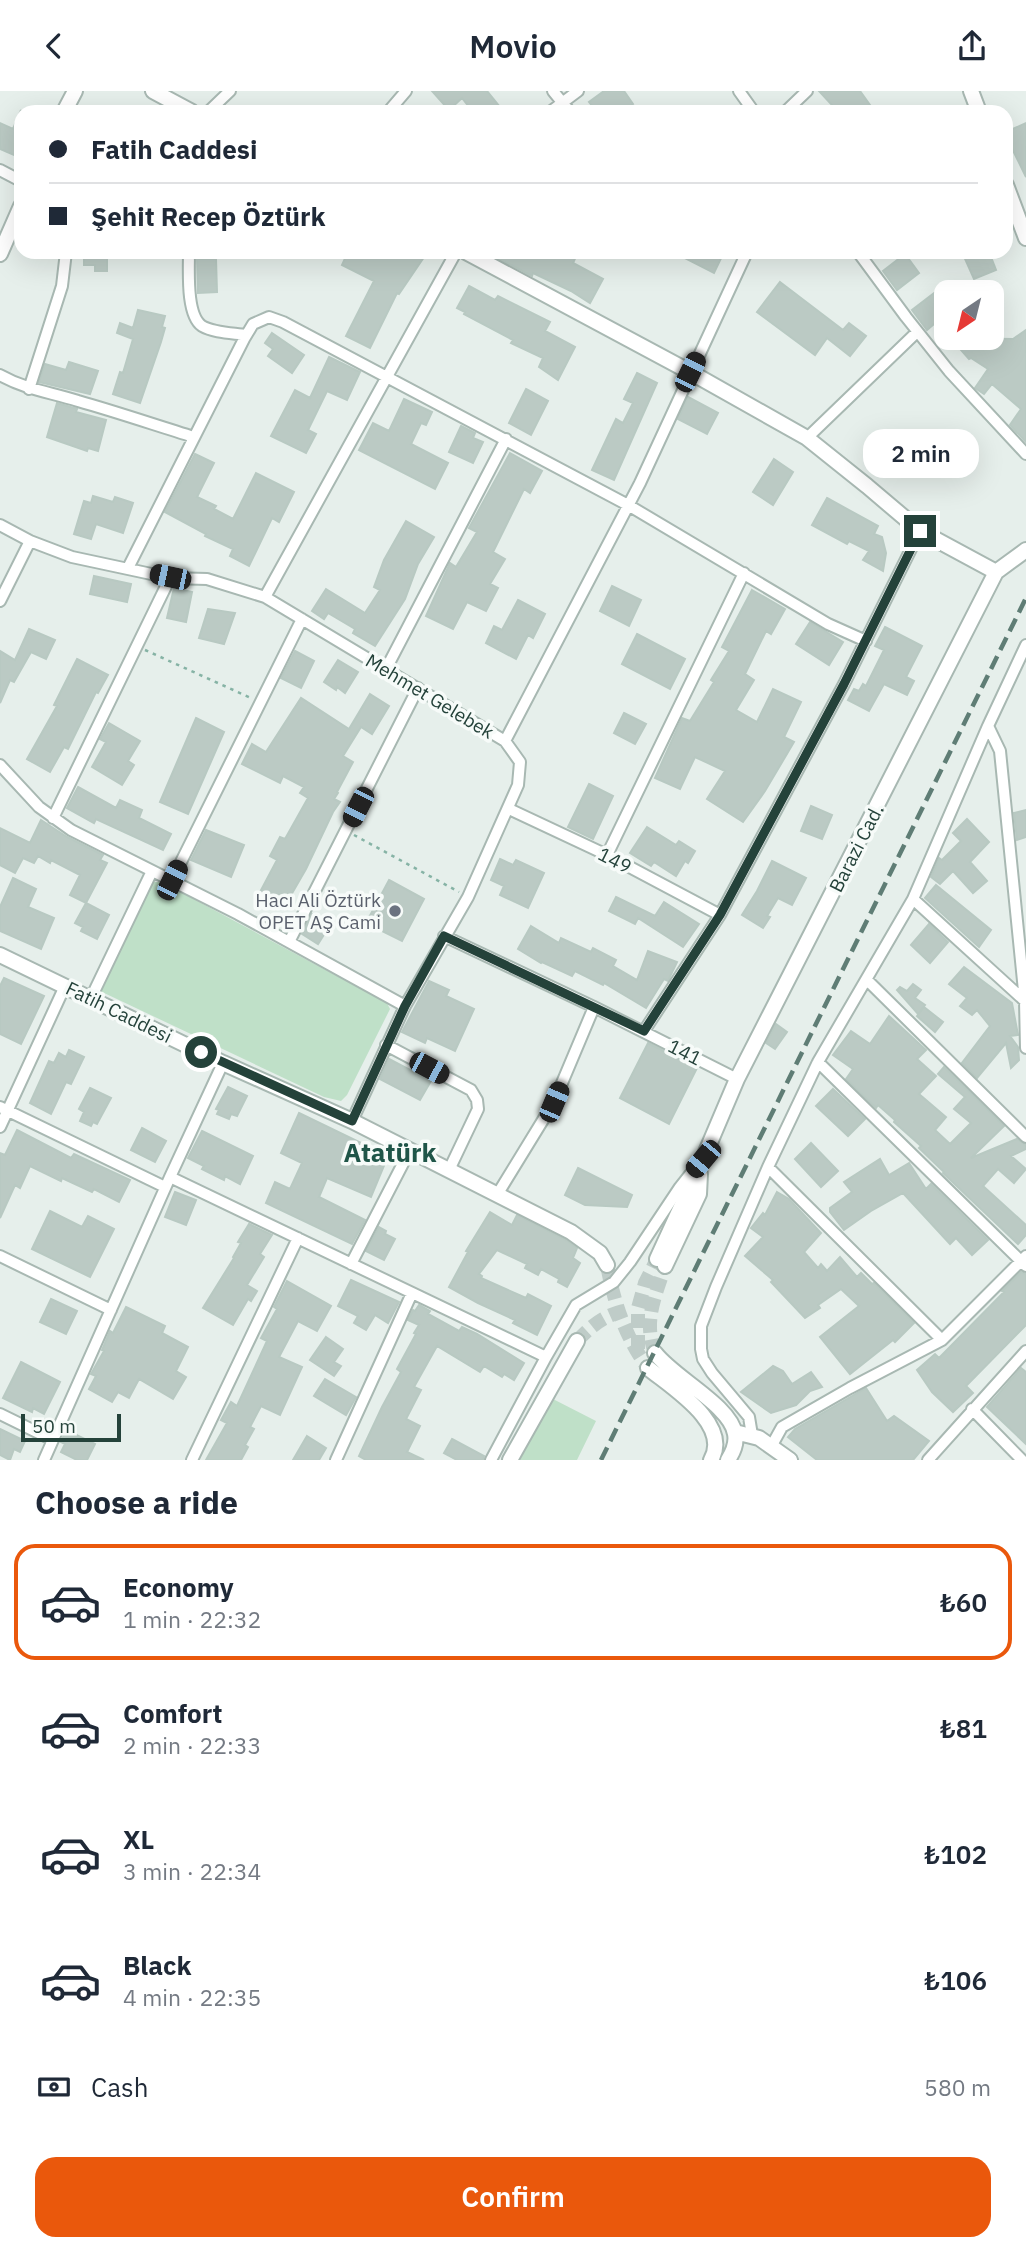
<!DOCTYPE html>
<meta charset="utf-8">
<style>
:root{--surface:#fff;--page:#f6f6f7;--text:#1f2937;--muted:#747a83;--line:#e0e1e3;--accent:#ea580c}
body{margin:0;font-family:"IBM Plex Sans",sans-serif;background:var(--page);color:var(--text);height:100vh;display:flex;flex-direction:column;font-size:26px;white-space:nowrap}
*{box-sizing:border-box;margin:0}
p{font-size:23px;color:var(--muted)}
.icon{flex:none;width:38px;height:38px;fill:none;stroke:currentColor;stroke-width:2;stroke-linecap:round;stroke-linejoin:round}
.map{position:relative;height:1369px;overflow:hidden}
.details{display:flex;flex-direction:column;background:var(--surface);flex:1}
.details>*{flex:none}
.hud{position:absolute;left:14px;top:14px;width:999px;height:154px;border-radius:21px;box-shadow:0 7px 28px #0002;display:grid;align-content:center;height:154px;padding:0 35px;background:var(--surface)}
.needle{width:46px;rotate:215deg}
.buttons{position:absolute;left:934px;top:189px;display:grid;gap:14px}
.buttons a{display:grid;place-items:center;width:70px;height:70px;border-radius:14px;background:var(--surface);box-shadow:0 7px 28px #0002;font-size:35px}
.scale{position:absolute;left:21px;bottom:18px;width:100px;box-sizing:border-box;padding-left:7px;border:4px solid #24423a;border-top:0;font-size:19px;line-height:24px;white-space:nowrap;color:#24423a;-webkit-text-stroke:5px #f7fbf9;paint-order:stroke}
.end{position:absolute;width:32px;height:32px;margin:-16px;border:9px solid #24423a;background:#fff;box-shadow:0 0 0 4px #fff}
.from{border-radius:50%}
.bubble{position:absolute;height:49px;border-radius:21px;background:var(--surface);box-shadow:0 7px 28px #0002;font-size:23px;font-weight:600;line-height:49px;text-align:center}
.car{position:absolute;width:21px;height:42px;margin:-21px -10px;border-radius:9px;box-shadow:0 0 5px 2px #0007;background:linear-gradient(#222 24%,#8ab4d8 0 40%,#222 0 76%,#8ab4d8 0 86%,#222 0)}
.hud b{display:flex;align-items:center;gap:24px;height:66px;font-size:26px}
.hud b+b{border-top:2px solid var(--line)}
.hud i{width:18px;height:18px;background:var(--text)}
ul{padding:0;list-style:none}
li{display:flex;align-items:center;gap:21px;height:116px;margin:0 14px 10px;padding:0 21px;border:4px solid transparent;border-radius:21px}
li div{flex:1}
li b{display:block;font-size:26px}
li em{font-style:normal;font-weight:600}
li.selected{border-color:var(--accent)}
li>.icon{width:63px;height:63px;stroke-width:1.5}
h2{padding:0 35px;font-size:32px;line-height:84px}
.pay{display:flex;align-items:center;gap:18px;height:77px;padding:0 35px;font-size:26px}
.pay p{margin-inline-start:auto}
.action{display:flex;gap:14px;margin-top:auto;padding:14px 35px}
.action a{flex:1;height:80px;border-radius:21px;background:var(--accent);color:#fff;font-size:28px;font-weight:600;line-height:80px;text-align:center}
header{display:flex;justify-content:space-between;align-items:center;height:91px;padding:0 35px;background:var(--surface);font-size:32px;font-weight:600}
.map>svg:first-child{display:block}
.green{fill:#bfe0c8}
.building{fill:#bbcac4;stroke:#b8c9c2;stroke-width:2}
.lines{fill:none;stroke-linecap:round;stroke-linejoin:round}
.tertiary-tunnel{stroke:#bfccc8;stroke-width:14;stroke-dasharray:14 7;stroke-linecap:butt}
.minor-casing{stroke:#a8b8b2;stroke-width:14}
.tertiary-casing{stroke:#a8b8b2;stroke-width:18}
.path{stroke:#86b3a5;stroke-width:2.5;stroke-dasharray:3.5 5;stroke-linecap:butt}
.minor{stroke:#fff;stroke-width:10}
.tertiary{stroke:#fff;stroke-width:14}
.rail{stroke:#5f7d75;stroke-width:4.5;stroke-dasharray:14 7;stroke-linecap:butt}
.route{stroke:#24423a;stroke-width:9}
.worship-dot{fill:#6b7280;stroke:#f7fbf9;stroke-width:2.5}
.labels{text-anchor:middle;stroke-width:7;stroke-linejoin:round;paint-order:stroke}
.street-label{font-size:19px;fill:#24423a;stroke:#f7fbf9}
.worship-label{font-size:19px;fill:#5b616d;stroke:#f7fbf9;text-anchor:end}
.district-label{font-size:26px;font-weight:bold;fill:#1f5548;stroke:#f7fbf9}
</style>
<header><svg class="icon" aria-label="back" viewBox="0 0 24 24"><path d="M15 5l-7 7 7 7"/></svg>Movio<svg class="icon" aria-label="share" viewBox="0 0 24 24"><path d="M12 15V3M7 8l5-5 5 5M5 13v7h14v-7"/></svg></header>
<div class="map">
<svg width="1026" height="1369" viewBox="0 0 1026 1369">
<rect width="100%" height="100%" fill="#e6efeb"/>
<path class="green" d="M153,791h9l225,121 3,6 -43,86 -6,6 -17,-4 -222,-105 -2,-3 47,-102z
M551,1307l45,23 -19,39h-57z"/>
<path class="building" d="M432,0h55l17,21h-31l-11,-14 -13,12z
M604,0h20l9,13 -11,8h-25l-8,-10z
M819,0h41l15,21h-50l7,-7z
M21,19v48l-21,-9v-26l13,6z
M1026,32v54l-20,-41v-4z
M84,161h23v19h-12v-6h-11z
M348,161h67l9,5 -25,37 -2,-1 -27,55 -24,-12 28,-55 -32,-16z
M486,161h92l-5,11 30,16 -13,24 -19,-12 -38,-18 -1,3z
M673,161h51l-10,21z
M962,161h27l7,18 -22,9z
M905,163l14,19 -22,17 -14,-19z
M197,168h19l1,33 -19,1z
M780,191l63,48 6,-7 17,13 -16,20 -23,-18 -12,17 -58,-43z
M469,195l26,14 3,-4 52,26 -5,9 30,16 -17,33 -19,-13 4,-9 -32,-15 2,-3 -49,-26 1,-2 -8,-4z
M934,202l12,14 -7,6 3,4 -15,13 -15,-20z
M138,219l27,6 -3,11 3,1 -4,14 -21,61 -27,-9 7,-22 3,1 10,-34 -16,-6 3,-10 13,5z
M1026,239v112l-16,-17 11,-16 -29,-25 -8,10 -9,-6 13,-19 -17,-11 -2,1 -14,-16 6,-5 52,1z
M272,242l32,22 -12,18 -24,-17 5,-7 -8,-6z
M329,266l31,15 -13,28 -20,-9 -19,39 8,4 -10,19 -35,-17 24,-46 15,8z
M69,271l29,9 -8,23 -51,-12 6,-18 21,6z
M637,282l20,10 -43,97 -22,-10 24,-51 7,4 10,-20 -9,-4z
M526,298l22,12 -17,34 -22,-12z
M688,306l30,16 -11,21 -29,-15z
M404,308l28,13 -6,13 -5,-2 -10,21 37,19 -13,26 -76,-39 14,-27 16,8z
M57,312l20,6 -1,3 30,8 -8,31 -10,-3 -1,3 -40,-14z
M461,335l14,7 -2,5 10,4 -10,21 -24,-11z
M510,362l32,18 -12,22 -6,-4 -31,63 12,7 -15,25 8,4 -12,23 -19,-9 -14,27 -27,-13 24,-53 6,4 21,-35 -8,-4z
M195,363l19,9 -17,34 19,9 -2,3 19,10 23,-46 38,19 -15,30 -7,-4 -23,48 -19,-10 3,-7 -28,-13 1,-2 -41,-22z
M774,368l19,13 -20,33 -20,-13z
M93,405l20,6 2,-5 18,6 -10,30 -27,-9 -5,15 -17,-5 10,-33 7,2z
M827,407l51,28 -4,8 8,3 4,16 -3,18 -20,-11 6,-9 -20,-10 -2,3 -35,-19z
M406,430l28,16 -16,27 -13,35 -30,47 -22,-13 2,-4 -27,-16 -4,6 -12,-8 14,-22 39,24 15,-23 -6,-3 10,-27z
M94,485l37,8 -4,18 -37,-8z
M612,495l29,14 -12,26 -29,-15z
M174,497l18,4 -6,30 -19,-4z
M752,499l33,19 -14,25 -5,-3 -21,43 9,6 -18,30 21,12 16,-33 28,13 -17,35 10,5 -29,49 -22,31 -36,-23 18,-28 -30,-14 -15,32 -25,-11 27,-60 8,3 24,-39 -3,-2 18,-29 -7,-4z
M518,509l27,14 -12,24 -5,-3 -12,24 -30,-16 8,-17 8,4z
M208,518l27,4 -11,31 -25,-6z
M810,531l33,20 -14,23 -33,-21z
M885,536l37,19 -16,31 8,4 -7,14 -23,-11 -15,27 -21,-11 6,-11 5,2 4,-7 3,2 18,-36 -9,-4z
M29,538l26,11 -9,19 -15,-7 -17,30 -4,-2 -10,23v-52l15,9z
M637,543l48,25 -15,30 -48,-25z
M295,560l19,10 -13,27 -20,-10z
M77,568l31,16 -10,18 -2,-1 -28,57 -4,-2 -14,25 -23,-13 30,-53 -3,-1z
M338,569l20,12 -13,21 -8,-6 -1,3 -12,-8z
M370,603l19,12 -17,28 -11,-7 -18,29 10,6 -16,30 1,1 -4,6 6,3 -7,10 -27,57 -23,40 -21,-11 2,-4 -4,-2 17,-32 -7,-4 10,-19 5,2 23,-41 -8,-5 4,-6 -21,-11 -3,7 -38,-19 10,-20 14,8 35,-54 48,31z
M624,622l22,11 -11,20 -21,-11z
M196,627l28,14 -36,82 -28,-12z
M109,632l31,18 -12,20 6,4 -12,20 -30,-18 14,-25 -6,-3z
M589,693l24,12 -20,43 -25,-12z
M78,696l38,21 4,-8 22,10 -3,8 32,16 -8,16 -67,-31 -2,4 -27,-15z
M811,715l21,9 -10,24 -21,-8z
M1026,719v27l-9,3 -3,-27z
M967,728l22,23 -19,20 17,19 -14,12 -20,-22 -13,13 -9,-7 8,-19 3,2 19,-19 -8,-8z
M41,729l26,17 36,18 -3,5 7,3 -21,40 -16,-8 10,-20 -29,-15 -1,3 -12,-7 -4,7 -11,-5 -8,15 -15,-8v-37l30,15z
M647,736l29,18 3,-4 16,10 -7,12 -3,-2 -9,15 -22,-14 -3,4 -21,-13z
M206,739l38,15 -13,32 -40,-17z
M500,768l13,6 3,-5 28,13 -16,35 -28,-13 4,-9 -13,-6z
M772,770l34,17 -14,27 -14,-7 -11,18 3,1 -7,11 -21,-13 15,-24z
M13,787l23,11 -8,18 26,11 -13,31 -41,-18v-24z
M389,789l35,19 -22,42 -36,-18z
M936,794l55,45 -12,17 -54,-49z
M616,806l39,19 9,-14 35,22 -16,23 -45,-29 -3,6 -26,-13z
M86,812l23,12 -12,24 -16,-8 2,-4 -8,-4z
M312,823l18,11 -12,19 -16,-10z
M929,833l19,18 -18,21 -19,-18z
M531,835l28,17 2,-5 30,14 2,-4 23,12 -3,6 24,14 11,-29 29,11 -9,19 -4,-2 -18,29 -42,-25 -1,2 -28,-14 -3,5 -30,-14 -1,1 -23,-14z
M964,876l48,36 6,32 -8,1 8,11 1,13 -8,8 -5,-25 -29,35 -15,-15 28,-37 -13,-16 -5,5 -12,-9 7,-8 -18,-14z
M4,887l40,18 -23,48 -21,-10v-48z
M429,890l20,9 -3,6 28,13 -19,42 -28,-13 -2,5 -23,-11z
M913,893l8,6 -6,8 10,7 -7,9 -21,-24 3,-3 7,4z
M924,916l19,15 -8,10 -18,-16z
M889,925l37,34 -9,9 19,17 -17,18 27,23 -11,13 15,14 21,-21 -17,-14 11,-12 -27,-23 6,-7 60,59 -33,32 46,-19 9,6v4l-15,7 15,13 -12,14 -16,-14 -15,17 43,39v10l-8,9 -75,-71 1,-1 -25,-24 2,-2 -27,-24 1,-2 -17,-15 -2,3 -30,-29 7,-10 -20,-14 18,-24 19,13z
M776,933l11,8 -12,17 -9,-6z
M648,952l49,25 -28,56 -49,-26z
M69,959l15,7 -13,27 -5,-2 -15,32 -21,-11 19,-42 5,2 5,-10 7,4z
M389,968l42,22 -11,19 -40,-21z
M228,996l19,9 -10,20 -6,-2 -2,5 -12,-5 2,-4 -3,-1z
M90,997l21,10 -14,26 -4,-2 -2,4 -11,-5 4,-9 -5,-3z
M833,998l32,30 -17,17 -32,-30z
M299,1022l89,43 -17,41 -44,-19 -8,19 46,23 -13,24 -86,-41 9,-21 15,7 12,-26 -21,-10z
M142,1037l24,13 -11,21 -24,-12z
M17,1039l54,28 3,-4 56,26 -11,22 -25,-13 -2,3 -30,-14 -1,3 -31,-15 -10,22 -5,-3 -15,33v-65l5,2z
M202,1040l51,25 -13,28 -15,-8 -1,4 -22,-11 2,-3 -16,-8z
M811,1052l27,28 -17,16 -26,-28z
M880,1068l9,16 20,-12 17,26 5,-5 57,56 -16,15 -16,-17 -6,6 -47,-51 -32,18 -27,19 -14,-18v-4l22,-16 -8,-10z
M578,1077l54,27 -5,12 -42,-2 -20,-10z
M175,1101l21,8 -10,25 -21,-8z
M777,1101l12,7 32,34 -17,19 14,16 3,-4 6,7 13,-14 17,20 4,-4 11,11 2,-1 40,40 -19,19 -2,-2 -43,34 -30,-37 39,-31 -18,-17 -23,16 2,3 -15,10 -34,-36 2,-2 -28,-24 18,-19 -12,-9 12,-15 2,2z
M50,1120l32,16 6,-11 26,13 -24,48 -58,-28z
M490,1121l22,13 5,-10 49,25 11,8 -4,10 7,5 -13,24 -9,-5 1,-3 -18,-10 -3,6 -13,-7 2,-4 -30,-14 -18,24 3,2 -1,2 45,20 2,-4 23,12 -14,29 -24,-12 2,-3 -37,-17 -29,-16 19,-35 -2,-1z
M249,1133l23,11 -12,19 4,3 -17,28 10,6 -6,10 -3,-2 -15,26 -30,-17 31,-50 -1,-1 8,-14 -3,-1z
M379,1136l7,4 -1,3 10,5 -11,21 -18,-9z
M1021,1181l5,2v51l-60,61 7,7 -20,19 -21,-20 -15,-22 18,-16 4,4 65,-66 -2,-1z
M351,1189l48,22 -11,21 -13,-8 -9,15 -12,-7 4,-7 -20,-10z
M287,1190l44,25 -14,25 -19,-10 -19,36 23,10 -22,48 -19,-9 -11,21 4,2 -9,16 3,2 -7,13h-35l21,-37 -6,-3 10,-18 6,4 30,-65 -6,-3 16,-29 -3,-2z
M51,1208l26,12 -11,23 -26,-12z
M419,1214l11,6 -2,3 31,17 3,-4 15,7 47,29 -10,17 -10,-6 -2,3 -18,-11 -4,6 -43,-26 -23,41 7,3 -15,29 14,7 -13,26 17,8h-58l-7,-4 23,-49 19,-35 -4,-3 19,-35 -2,-1 5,-8 -11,-5 5,-10 2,1z
M126,1216l39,19 -3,7 26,14 -12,24 10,6 -13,22 -34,-20 -10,19 -11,-6 -6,10 -23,-13 7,-13 -5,-2 13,-23 -2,-1 8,-19 3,2z
M326,1246l17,12 -9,13 7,4 -7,10 -24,-16z
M21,1271l39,20 -16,32 -11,-6 -1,4 -29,-14z
M773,1275l10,5 9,13 19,-12 11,15 -12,4 -14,14 -25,8 -30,-21z
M1021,1277l5,4v72l-39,-37z
M325,1288l31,18 -10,18 -32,-19z
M866,1297l21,33 7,-5 35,25 -16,19h-96l-29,-23 7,-8z
M0,1338l25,12 -5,11 -6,-3 -4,11 -10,-5z
M66,1339l29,14 -8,16h-10l-16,-8 4,-8 -4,-2z
M307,1345l19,12 -7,12h-26z
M452,1348l32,17 -1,4h-26l-13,-7z"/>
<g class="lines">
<path class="tertiary-tunnel" d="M607,1174c7,37 18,72 41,103
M577,1250c15,-16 29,-27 51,-31
M638,1258v-41l7,-25 12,-24
M655,1262c-12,-32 0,-56 10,-87"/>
<defs>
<path id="minor" d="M553,0l17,21
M739,0l15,21
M208,21l22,-21
M388,21l18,-21
M550,21l28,-21
M785,21l22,-21
M0,79l21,11
M189,161c0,19 -3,63 13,74 12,7 31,7 44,9
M858,161l48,65 43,54 77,83
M0,284c27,15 50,17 78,26 39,11 77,24 116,36
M29,298l33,-103 4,-34
M807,347l110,-106
M0,434l30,16 42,16 98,21 37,1 58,18 240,144 15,21 -2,23 -50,112 -63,109 -53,115
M128,477l116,-229 9,-15 16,-7 14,5 345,183 200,119 38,17
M265,506l191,-345
M0,510l30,-60
M386,578l120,-230
M988,635l12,25 25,250 1,47
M505,650l135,-258 107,-231
M0,674l39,42 32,23 167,84 167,92
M509,718l98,46 113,60
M53,727l117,-240
M607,764l137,-282
M172,789l130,-261
M913,808l112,102
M444,845l150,71 143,72
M289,851l129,-254
M867,889l159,157
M91,907l61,-127
M644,940l76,-116 124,-231 76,-153
M386,954l85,45 6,10 1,9 -29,61
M818,971l208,204
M0,1016l165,80
M0,1036l65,-141
M768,1076l174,173
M170,1086l376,180
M497,1104l57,-93 40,-95
M0,1165l111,54
M351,1173l59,-114
M972,1318l50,51
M0,1323l53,26
M752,1344l-3,-18 -37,-44 -9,-14 -2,-10v-23l15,-39 52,-120 50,-105 95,-163 75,-173 38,-81
M772,1354l10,-18 68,-39 92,-48 84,-84
M44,1369l126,-283 53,-114
M192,1369l106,-222
M336,1369l76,-167
M491,1369l55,-103 30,-52 38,-23 16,-20 50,-75 15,-19
M928,1369l98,-109"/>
<path id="tertiary" d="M153,0l39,21
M971,0l8,21
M64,21l11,-21
M1006,94l20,53
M466,161l224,120 117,66 60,48 53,45 76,41
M0,163l21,-48
M0,864l223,108 129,58 219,111 29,21 7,12
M657,1168l46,-100 34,-80 259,-507 30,-22
M665,1175l34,-72 1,-20
M655,1262c19,25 76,53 80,81 2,10 -2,18 -7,26
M648,1277c23,19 84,56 63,92
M735,1341l24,6 31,22
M510,1369l67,-119"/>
</defs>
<use href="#minor" class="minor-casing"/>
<use href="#tertiary" class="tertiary-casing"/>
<path class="path" d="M145,559l106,48
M354,744l105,57"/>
<use href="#minor" class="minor"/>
<use href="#tertiary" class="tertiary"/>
<path class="rail" d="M601,1369l425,-862"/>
</g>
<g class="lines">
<path class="route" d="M201,961l151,69 53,-115 39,-70 200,95 76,-116 124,-231 76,-153"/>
</g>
<circle class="worship-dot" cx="395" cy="820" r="7"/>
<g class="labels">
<g class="street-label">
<text transform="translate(430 605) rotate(31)" y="7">Mehmet Gelebek</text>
<text transform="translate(856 757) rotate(-63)" y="7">Barazi Cad.</text>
<text transform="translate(615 769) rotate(27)" y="7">149</text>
<text transform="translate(119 921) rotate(26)" y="7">Fatih Caddesi</text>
<text transform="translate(685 961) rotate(27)" y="7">141</text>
</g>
<g class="worship-label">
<text x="381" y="816">Hacı Ali Öztürk<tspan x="381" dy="22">OPET AŞ Cami</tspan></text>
</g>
<g class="district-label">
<text x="390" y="1071">Atatürk</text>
</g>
</g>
</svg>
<div class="buttons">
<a><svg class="needle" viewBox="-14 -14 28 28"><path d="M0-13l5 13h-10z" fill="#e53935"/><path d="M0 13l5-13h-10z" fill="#747a83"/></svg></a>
</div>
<div class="scale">50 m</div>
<i class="end from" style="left:201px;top:961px"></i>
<i class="end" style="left:920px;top:440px"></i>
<div class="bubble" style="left:863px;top:338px;width:116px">2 min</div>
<i class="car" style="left:690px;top:281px;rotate:26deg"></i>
<i class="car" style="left:170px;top:486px;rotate:282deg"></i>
<i class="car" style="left:358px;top:716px;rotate:207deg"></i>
<i class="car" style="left:172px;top:789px;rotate:26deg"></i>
<i class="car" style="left:429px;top:977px;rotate:118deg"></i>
<i class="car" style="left:554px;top:1011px;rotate:23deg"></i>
<i class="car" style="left:703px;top:1068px;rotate:220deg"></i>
<div class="hud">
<b><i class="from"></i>Fatih Caddesi</b>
<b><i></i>Şehit Recep Öztürk</b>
</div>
</div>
<section class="details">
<h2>Choose a ride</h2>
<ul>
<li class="selected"><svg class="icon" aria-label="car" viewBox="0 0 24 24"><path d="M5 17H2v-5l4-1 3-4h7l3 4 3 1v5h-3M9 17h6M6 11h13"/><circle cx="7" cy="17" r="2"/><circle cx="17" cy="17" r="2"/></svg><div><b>Economy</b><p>1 min · 22:32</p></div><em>₺60</em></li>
<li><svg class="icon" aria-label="car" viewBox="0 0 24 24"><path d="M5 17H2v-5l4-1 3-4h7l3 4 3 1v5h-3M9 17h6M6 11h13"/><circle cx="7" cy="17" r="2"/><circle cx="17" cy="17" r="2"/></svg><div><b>Comfort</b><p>2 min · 22:33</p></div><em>₺81</em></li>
<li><svg class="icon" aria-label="car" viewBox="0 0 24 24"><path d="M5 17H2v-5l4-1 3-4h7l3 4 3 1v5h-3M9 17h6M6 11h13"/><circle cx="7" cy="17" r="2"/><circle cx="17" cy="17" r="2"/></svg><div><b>XL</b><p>3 min · 22:34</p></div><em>₺102</em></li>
<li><svg class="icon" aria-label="car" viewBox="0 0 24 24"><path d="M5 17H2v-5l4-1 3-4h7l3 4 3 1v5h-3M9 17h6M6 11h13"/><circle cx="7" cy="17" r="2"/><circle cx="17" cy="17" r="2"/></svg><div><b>Black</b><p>4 min · 22:35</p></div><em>₺106</em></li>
</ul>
<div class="pay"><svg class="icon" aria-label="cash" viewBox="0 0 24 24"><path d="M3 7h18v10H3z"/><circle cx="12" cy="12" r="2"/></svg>Cash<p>580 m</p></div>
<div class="action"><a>Confirm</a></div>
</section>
